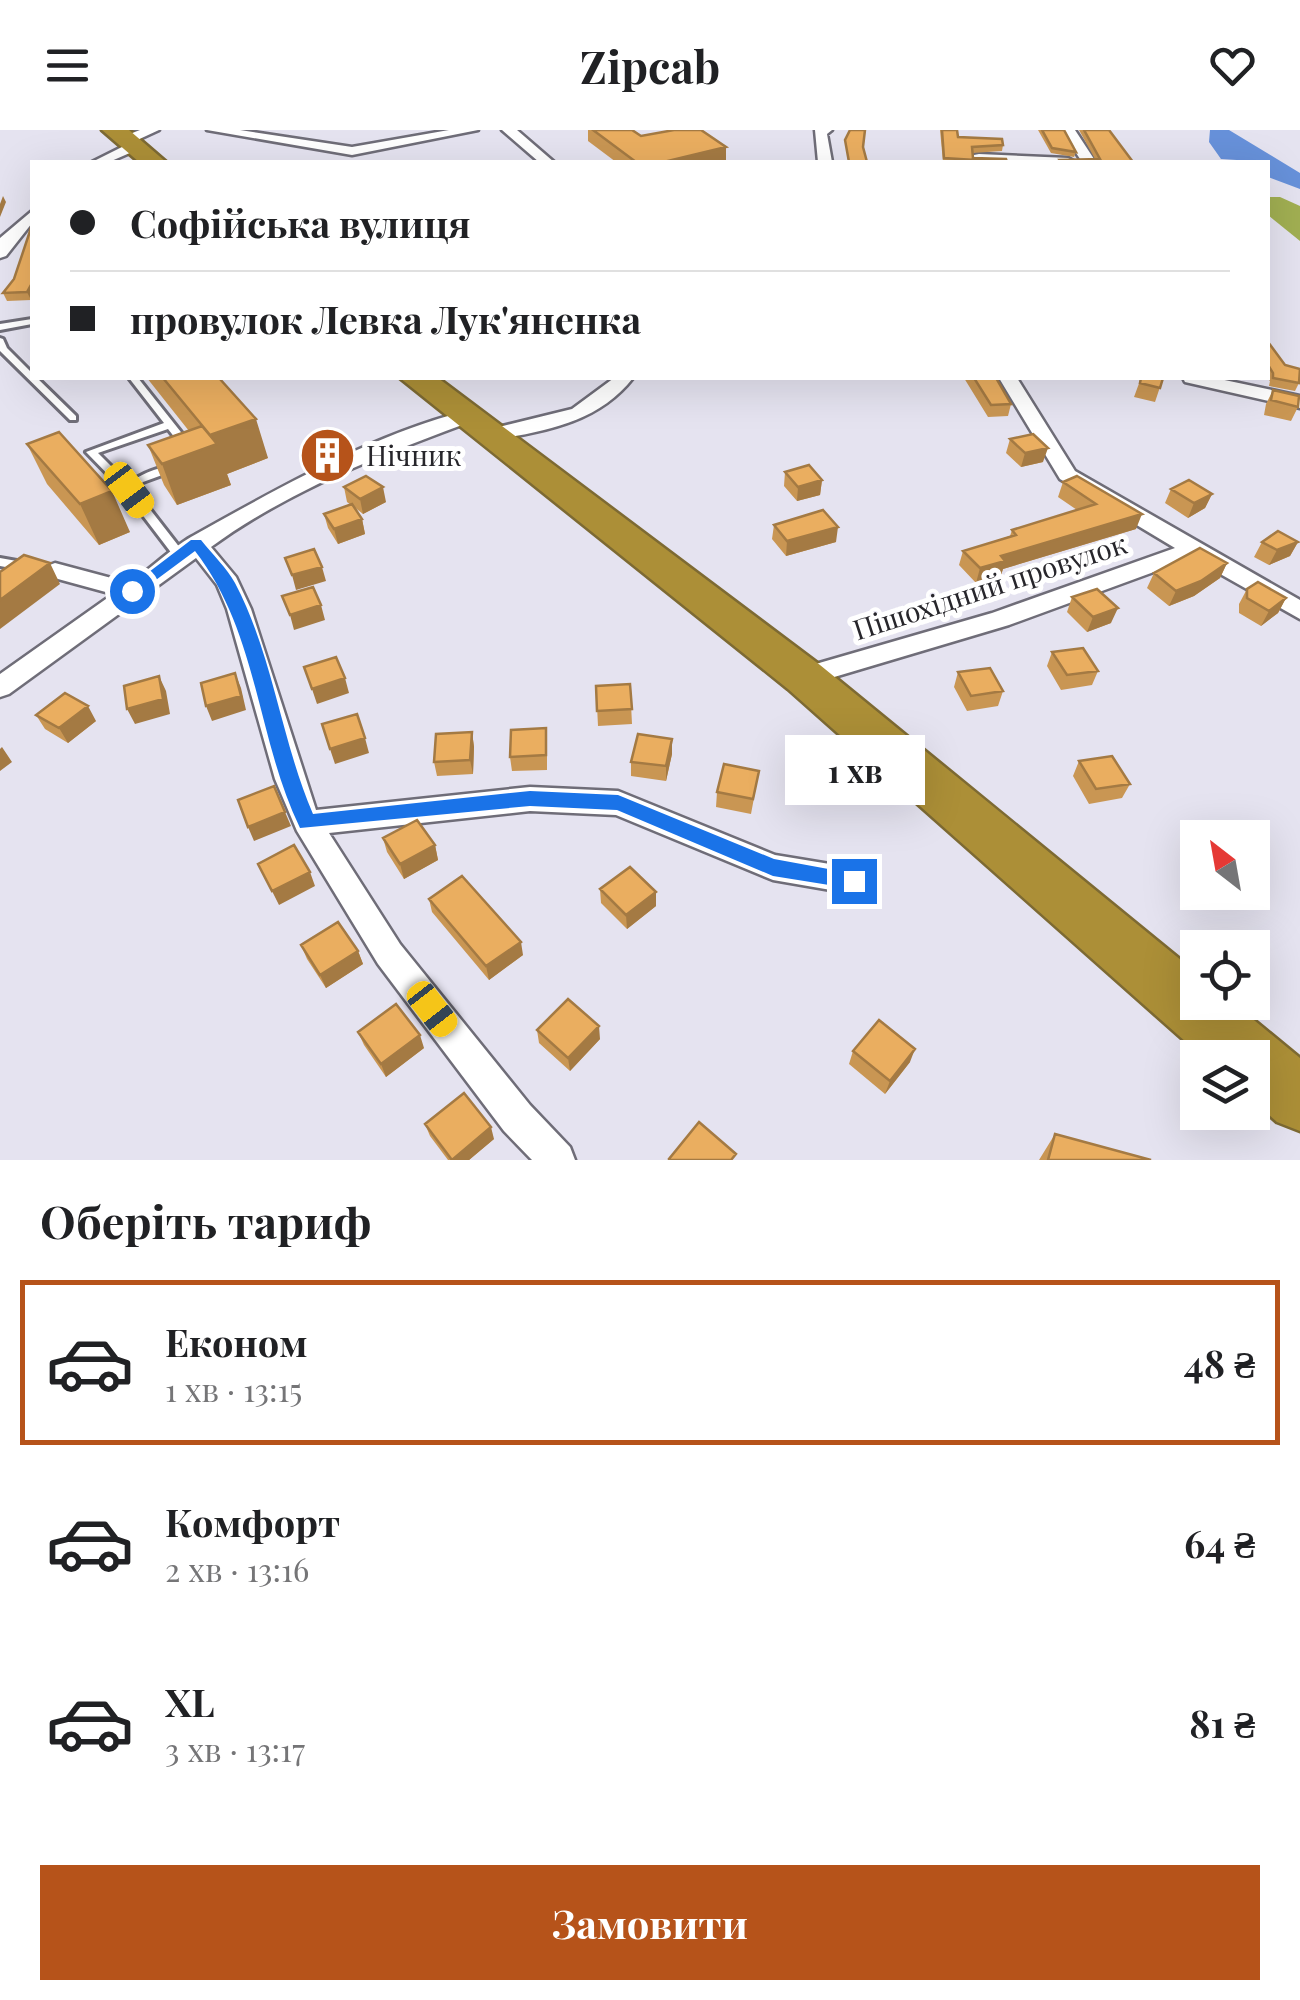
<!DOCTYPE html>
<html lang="uk">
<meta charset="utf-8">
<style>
:root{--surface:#fff;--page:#f6f6f6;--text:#202124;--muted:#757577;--line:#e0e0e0;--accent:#b6531a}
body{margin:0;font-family:"Playfair Display",serif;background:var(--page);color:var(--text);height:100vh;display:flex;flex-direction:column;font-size:38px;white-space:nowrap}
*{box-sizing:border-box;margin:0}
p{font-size:32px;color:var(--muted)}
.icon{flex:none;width:55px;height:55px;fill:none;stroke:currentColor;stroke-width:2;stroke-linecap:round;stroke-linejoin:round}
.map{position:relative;height:1030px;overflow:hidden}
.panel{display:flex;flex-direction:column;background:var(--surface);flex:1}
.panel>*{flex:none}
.banner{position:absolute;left:30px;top:30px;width:1240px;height:220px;border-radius:0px;box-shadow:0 10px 40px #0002;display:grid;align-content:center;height:220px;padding:0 40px;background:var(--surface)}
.needle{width:65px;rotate:329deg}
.controls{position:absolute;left:1180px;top:690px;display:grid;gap:20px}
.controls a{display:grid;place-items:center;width:90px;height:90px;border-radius:0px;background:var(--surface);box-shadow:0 10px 40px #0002;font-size:50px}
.end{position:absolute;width:45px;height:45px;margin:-22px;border:12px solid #1a73e8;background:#fff;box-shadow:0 0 0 5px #fff}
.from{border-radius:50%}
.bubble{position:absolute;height:70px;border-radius:0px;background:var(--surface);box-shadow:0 10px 40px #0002;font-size:32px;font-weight:700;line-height:70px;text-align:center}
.car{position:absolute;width:30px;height:60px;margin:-30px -15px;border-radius:12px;box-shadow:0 0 8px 2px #0007;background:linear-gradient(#f5c518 24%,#345 0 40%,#f5c518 0 76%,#345 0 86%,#f5c518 0)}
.banner b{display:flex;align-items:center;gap:35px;height:95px;font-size:38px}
.banner b+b{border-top:2px solid var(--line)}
.banner i{width:25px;height:25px;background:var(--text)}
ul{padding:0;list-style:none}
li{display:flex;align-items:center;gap:30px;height:165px;margin:0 20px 15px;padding:0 20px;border:5px solid transparent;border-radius:0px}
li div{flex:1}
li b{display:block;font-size:38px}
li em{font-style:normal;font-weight:700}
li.on{border-color:var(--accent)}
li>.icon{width:90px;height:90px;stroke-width:1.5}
h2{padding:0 40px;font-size:45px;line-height:120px}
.button{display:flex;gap:20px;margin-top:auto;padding:20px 40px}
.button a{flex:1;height:115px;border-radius:0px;background:var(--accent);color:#fff;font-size:40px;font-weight:700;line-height:115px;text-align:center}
header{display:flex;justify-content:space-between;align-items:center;height:130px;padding:0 40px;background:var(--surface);font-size:45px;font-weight:700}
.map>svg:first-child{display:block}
.forest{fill:#a1af52}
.water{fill:#6791da}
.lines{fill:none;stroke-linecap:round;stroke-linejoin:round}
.lane-casing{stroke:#6f6d78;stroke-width:6}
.street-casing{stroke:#6f6d78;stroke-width:5}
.highway-casing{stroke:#7d6a33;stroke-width:5}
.lane{fill:#fff;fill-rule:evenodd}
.street{fill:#fff;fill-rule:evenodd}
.highway{fill:#ac8f37;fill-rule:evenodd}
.wall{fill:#c99653}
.shaded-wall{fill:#a47a43}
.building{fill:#eaae60;stroke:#a47a43;stroke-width:2.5}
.route{fill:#1a73e8}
.labels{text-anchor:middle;stroke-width:10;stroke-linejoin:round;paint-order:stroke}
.poi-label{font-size:28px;fill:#27262b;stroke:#fff;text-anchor:start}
.street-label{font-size:28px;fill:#27262b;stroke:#fff}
</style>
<header><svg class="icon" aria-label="menu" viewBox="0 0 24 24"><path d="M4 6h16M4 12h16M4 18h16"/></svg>Zipcab<svg class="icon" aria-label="heart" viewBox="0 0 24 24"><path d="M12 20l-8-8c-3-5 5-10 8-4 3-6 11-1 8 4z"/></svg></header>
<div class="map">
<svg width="1300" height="1030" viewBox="0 0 1300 1030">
<rect width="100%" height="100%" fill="#e5e3f0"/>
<path class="forest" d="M1268,67h12l20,9v35l-32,-26z"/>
<path class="water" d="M1210,0h19l71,43v16l-32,-12v-15l-47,-3 -12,-17z"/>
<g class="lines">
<defs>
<path id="lane" d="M32,189v5l-32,6v-6z
M0,208l3,1 4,9 25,25v5h5l39,38v4h-6l-70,-69z
M129,248h9l54,68 -5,3 -4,-1 -15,-19 -70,24 31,31c10,-10 32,-18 47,-18v4l-33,12 -8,8 49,63 2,3 -2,3h-8l-51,-67 -39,-40 78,-29z
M0,428l28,5 6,4 -6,4 -28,-5z"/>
<path id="street" d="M140,0h19l-26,12 6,1v6l-30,13h-17l36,-18 -6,-1v-6z
M207,0h33l112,17 97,-17h29l-126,25z
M502,0h15l37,32h-15z
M815,0h17l-5,4 5,28h-14z
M1061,0h14l21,32h-14z
M979,24l89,4 7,4 -101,-1v-6z
M32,81v12l-26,33 -6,2v-20z
M614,248h19c-36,46 -90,53 -144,63l-10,-6 3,-4 90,-22z
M999,248h18l58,93 225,129v19l-108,-61 -183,67 -205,61 -9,-2 -4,-7 4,-7 197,-57 183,-65 -115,-69z
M1183,248h32l85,18v12l-115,-26z
M466,281l7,2v8c-90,33 -184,69 -262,126l25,30 15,32 65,201 214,-23 88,4 157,64 79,13 11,4 4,9 -4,9 -11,4 -81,-14 -157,-65 -86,-4 -201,22 71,111 130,161 40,42 5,13h-43l-28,-29 -126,-167 -81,-133 -22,-52 -48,-170 -10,-24 -21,-27 -187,136 -9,3v-23l113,-80 -66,-18 -4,-5 4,-5 8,-3 75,20c20,-14 42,-35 61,-46 86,-48 178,-101 275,-126z"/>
<path id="highway" d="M102,0h27l37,32h-27z
M400,248h38l382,287 378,309v28h34l68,56v73l-23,-9 -25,-22v-42h-48l-416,-369z"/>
</defs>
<use href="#lane" class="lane-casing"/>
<use href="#street" class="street-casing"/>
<use href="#highway" class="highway-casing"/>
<use href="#lane" class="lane"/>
<use href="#street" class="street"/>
<use href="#highway" class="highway"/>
</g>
<path class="wall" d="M588,0h44l9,6 85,26h-110l-28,-21z
M940,0h17l1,7 45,8 -1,6 -30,2 1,5 34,4h-64z
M1038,0h26l12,22 -2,5 -23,-4z
M1079,0h30l24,32h-73v-2l35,-1z
M32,95v73l-1,2 -24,1 -4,-8 11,-14z
M1268,212l31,41 -4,8 -26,-5 1,-5 -3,-3z
M147,248h72l49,80 -41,16 4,11 -54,20 -13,-20 -16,-40 41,-14z
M964,248h32l15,26 -3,12 -20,1z
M1141,248h22l-8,24 -21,-5z
M1273,260l25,17 -7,14 -27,-6 2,-11z
M1010,309l33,23 -22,5 -15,-14z
M27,314l103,88 -31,13 -52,-61z
M785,342l37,8 -2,15 -23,6 -13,-15z
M1063,352l73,47 -133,40 -2,6 -25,8 -17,-18 4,-14 47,-15 2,-6 65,-20 -19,-13z
M344,357l42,15 -23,12 -10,-8 9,13 3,15 -27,10 -10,-16 -4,-14 27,-9 -4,-3z
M1171,359l41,5 -7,14 -17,10 -23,-15z
M774,395l62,17 -50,14 -14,-17z
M1262,412h36l-8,14 -21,9 -15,-8z
M1227,433l-7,15 -26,18 -25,10 -22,-18 7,-15z
M1247,459l39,9 -8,15 -17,13 -22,-13v-9z
M1072,467l39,26 -24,9 -20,-20z
M1052,522l46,19 -6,14 -31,5 -14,-24z
M958,542l45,19 -5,15 -31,5 -13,-24z
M630,554l2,40 -34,2 -2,-40z
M36,585l60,6 -28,22 -23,-14z
M472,602l2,15 -1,27 -36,2 -3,-14z
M672,609v15l-6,27 -35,-5v-14z
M547,613v27l-35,1 -2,-14z
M1079,631l51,23 -8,14 -33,6 -16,-28z
M759,641l-8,43 -35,-7 1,-15z
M383,708l52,7 3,15 -34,19 -17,-27z
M600,759l56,3v14l-29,23 -26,-26z
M429,769l94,56 -34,25 -57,-68z
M301,815l57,6 5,13 -37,24 -19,-29z
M537,900l63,9 -30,32 -31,-28z
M358,902l66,16 -38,29 -22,-32z
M853,921l57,11 -25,32 -36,-30z
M425,994l69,15 -25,21h-21l-18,-24z
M1055,1004l96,26h-112z"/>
<path class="shaded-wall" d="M726,17v15h-58v-1z
M3,66l3,6 -6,15v-13z
M32,153v15l-1,2 -4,-8z
M256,289l12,39 -41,16 4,11 -54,20 -15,-41 48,-29z
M1048,318l-5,14 -22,5 4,-14z
M822,350l-2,15 -23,6 1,-14z
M383,357l3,15 -23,12 -3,-15z
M112,361l18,41 -31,13 -19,-41z
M1212,364l-7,14 -17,10 6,-15z
M1142,384l-6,15 -133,40 -2,6 -25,8 4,-15 21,-12z
M362,389l3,15 -27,10 -4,-15z
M838,397l-2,15 -50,14 1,-15z
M1298,412l-8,14 -21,9 8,-15z
M50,433l10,21 -60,45v-29z
M1227,433l-7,15 -26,18 -25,10 7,-15z
M322,437l4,14 -30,9 -4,-15z
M1286,468l-8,15 -17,13 8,-15z
M321,475l4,15 -31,10 -4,-15z
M1118,478l-7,15 -24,9 6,-15z
M235,543l6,15 5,22 -34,11 -6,-15z
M159,546l7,15 4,23 -35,10 -8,-15z
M345,548l4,15 -32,11 -5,-15z
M88,576l8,15 -28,22 -9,-15z
M472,602l2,15 -1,27 -3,-14z
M365,608l4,15 -34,11 -5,-15z
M672,609v15l-6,27v-15z
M2,617l10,15 -12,9v-22z
M285,682l6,14 -37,15 -6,-14z
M435,715l3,15 -34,19 -4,-15z
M310,742l5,14 -36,19 -7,-14z
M656,762v14l-29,23 -1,-14z
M521,812l2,13 -34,25 -3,-14z
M358,821l5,13 -37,24 -6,-13z
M599,896l1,13 -30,32 -2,-13z
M420,905l4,13 -38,29 -5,-13z
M915,919l-5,13 -25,32 5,-13z
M491,997l3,12 -25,21h-17z"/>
<path class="building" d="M593,0h39l9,6 33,-6h27l25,17 -58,14 2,1h-34z
M850,0h15l-2,17 4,15h-18l-4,-22z
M942,0h15l1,7 44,2 1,6 -31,2 1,11 33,1 1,3 -63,-4z
M1042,0h22l12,22 -24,-4z
M1084,0h25l24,32h-71l-2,-2 40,-1z
M32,95v58l-5,9 -24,1 11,-14z
M1268,212l17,23 15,4 -1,14 -26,-5v-5l-5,-8z
M163,248h56l37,41 -46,16z
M974,248h22l15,26 -20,1z
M1141,248h22l-3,10 -20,-5z
M1273,260l26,6 -1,11 -27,-7z
M202,296l15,18 -55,20 -14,-19z
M59,302l53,59 -32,13 -53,-60z
M1033,304l15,14 -23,5 -15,-14z
M809,335l13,15 -24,7 -13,-15z
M366,346l17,11 -23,12 -16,-12z
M1077,346l65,38 -141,42 4,5 -25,7 -17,-17 53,-16 -4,-5 84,-26 -33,-22z
M1189,350l23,14 -18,9 -23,-14z
M352,374l10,15 -28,10 -10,-15z
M823,380l15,17 -51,14 -13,-16z
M1278,401l20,11 -21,8 -15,-8z
M1200,418l27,15 -26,18 -25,10 -22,-18z
M314,419l8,18 -30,8 -7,-17z
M24,425l26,8 -50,37v-28z
M1258,452l28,16 -17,13 -22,-13v-9z
M313,457l8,18 -31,10 -8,-19z
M1097,459l21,19 -25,9 -21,-20z
M1083,518l15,23 -31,4 -15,-23z
M336,527l9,21 -33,11 -8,-22z
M990,538l13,23 -32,5 -13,-24z
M235,543l6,23 -35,10 -5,-23z
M159,546l4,23 -36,10 -3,-23z
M630,554l2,25 -35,2 -1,-25z
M65,563l23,13 -29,22 -23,-13z
M357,584l8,24 -35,11 -8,-25z
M546,598v27l-36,2 1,-27z
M472,602l-2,28 -36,2 2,-28z
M638,604l34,5 -6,27 -35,-4z
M1112,626l18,28 -34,5 -17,-28z
M724,634l35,7 -6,28 -36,-7z
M274,656l11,26 -37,15 -10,-27z
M417,690l18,25 -35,19 -17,-26z
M294,715l16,27 -38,19 -14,-27z
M630,737l26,25 -30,23 -26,-26z
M462,746l59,66 -35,24 -57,-67z
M338,792l20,29 -38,24 -19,-30z
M568,869l31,27 -31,32 -31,-28z
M396,874l24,31 -39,29 -23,-32z
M879,890l36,29 -25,32 -37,-30z
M464,963l27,34 -39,33 -27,-36z
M699,992l37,32 -5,6h-61l-1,-1z
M1055,1004l96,26h-103z"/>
<path class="route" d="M191,410h10c11,14 26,28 34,43 38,72 46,157 78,231l217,-23 88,4 156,64 87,16v12l-7,2 -81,-13 -156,-66 -87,-4 -230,22c-44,-91 -41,-194 -105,-277l-58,43 -13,-3z"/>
<defs>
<symbol id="building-disc" viewBox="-11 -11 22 22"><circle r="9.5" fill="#b6531a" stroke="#fff"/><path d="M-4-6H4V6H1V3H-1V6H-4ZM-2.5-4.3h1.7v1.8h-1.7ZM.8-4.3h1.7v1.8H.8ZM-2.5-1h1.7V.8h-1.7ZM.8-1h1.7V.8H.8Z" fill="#fff"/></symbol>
</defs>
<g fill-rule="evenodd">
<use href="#building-disc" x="296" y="294" width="63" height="63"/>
</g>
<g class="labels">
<g class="poi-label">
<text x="366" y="336">Нічник</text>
</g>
<g class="street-label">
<text transform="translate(990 457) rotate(-18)" y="10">Пішохідний провулок</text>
</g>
</g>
</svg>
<div class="controls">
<a><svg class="needle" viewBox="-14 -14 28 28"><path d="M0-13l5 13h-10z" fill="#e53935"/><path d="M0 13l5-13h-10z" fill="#757577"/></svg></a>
<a><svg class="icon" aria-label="locate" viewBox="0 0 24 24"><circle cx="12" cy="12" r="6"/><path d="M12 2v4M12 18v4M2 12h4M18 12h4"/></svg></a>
<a><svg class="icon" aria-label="layers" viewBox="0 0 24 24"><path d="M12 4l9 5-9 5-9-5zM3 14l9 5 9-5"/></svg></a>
</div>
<i class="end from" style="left:132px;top:461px"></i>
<i class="end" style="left:854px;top:751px"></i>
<div class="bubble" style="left:785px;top:605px;width:140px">1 хв</div>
<i class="car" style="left:129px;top:360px;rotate:143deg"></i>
<i class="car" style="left:432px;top:879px;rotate:142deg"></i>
<div class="banner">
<b><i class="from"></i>Софійська вулиця</b>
<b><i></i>провулок Левка Лук'яненка</b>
</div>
</div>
<section class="panel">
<h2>Оберіть тариф</h2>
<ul>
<li class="on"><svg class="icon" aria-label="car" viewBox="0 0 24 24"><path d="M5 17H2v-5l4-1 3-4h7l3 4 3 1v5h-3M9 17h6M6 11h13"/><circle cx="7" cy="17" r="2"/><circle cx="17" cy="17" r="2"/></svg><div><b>Економ</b><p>1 хв · 13:15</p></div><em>48 ₴</em></li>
<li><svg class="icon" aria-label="car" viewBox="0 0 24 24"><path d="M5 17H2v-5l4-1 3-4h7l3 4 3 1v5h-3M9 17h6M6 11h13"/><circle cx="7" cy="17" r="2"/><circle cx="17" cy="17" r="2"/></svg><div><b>Комфорт</b><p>2 хв · 13:16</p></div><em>64 ₴</em></li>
<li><svg class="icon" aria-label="car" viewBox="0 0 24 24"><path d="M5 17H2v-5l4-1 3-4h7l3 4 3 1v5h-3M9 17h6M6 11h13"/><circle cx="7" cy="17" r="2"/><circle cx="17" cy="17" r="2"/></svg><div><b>XL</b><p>3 хв · 13:17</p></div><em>81 ₴</em></li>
</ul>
<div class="button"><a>Замовити</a></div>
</section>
